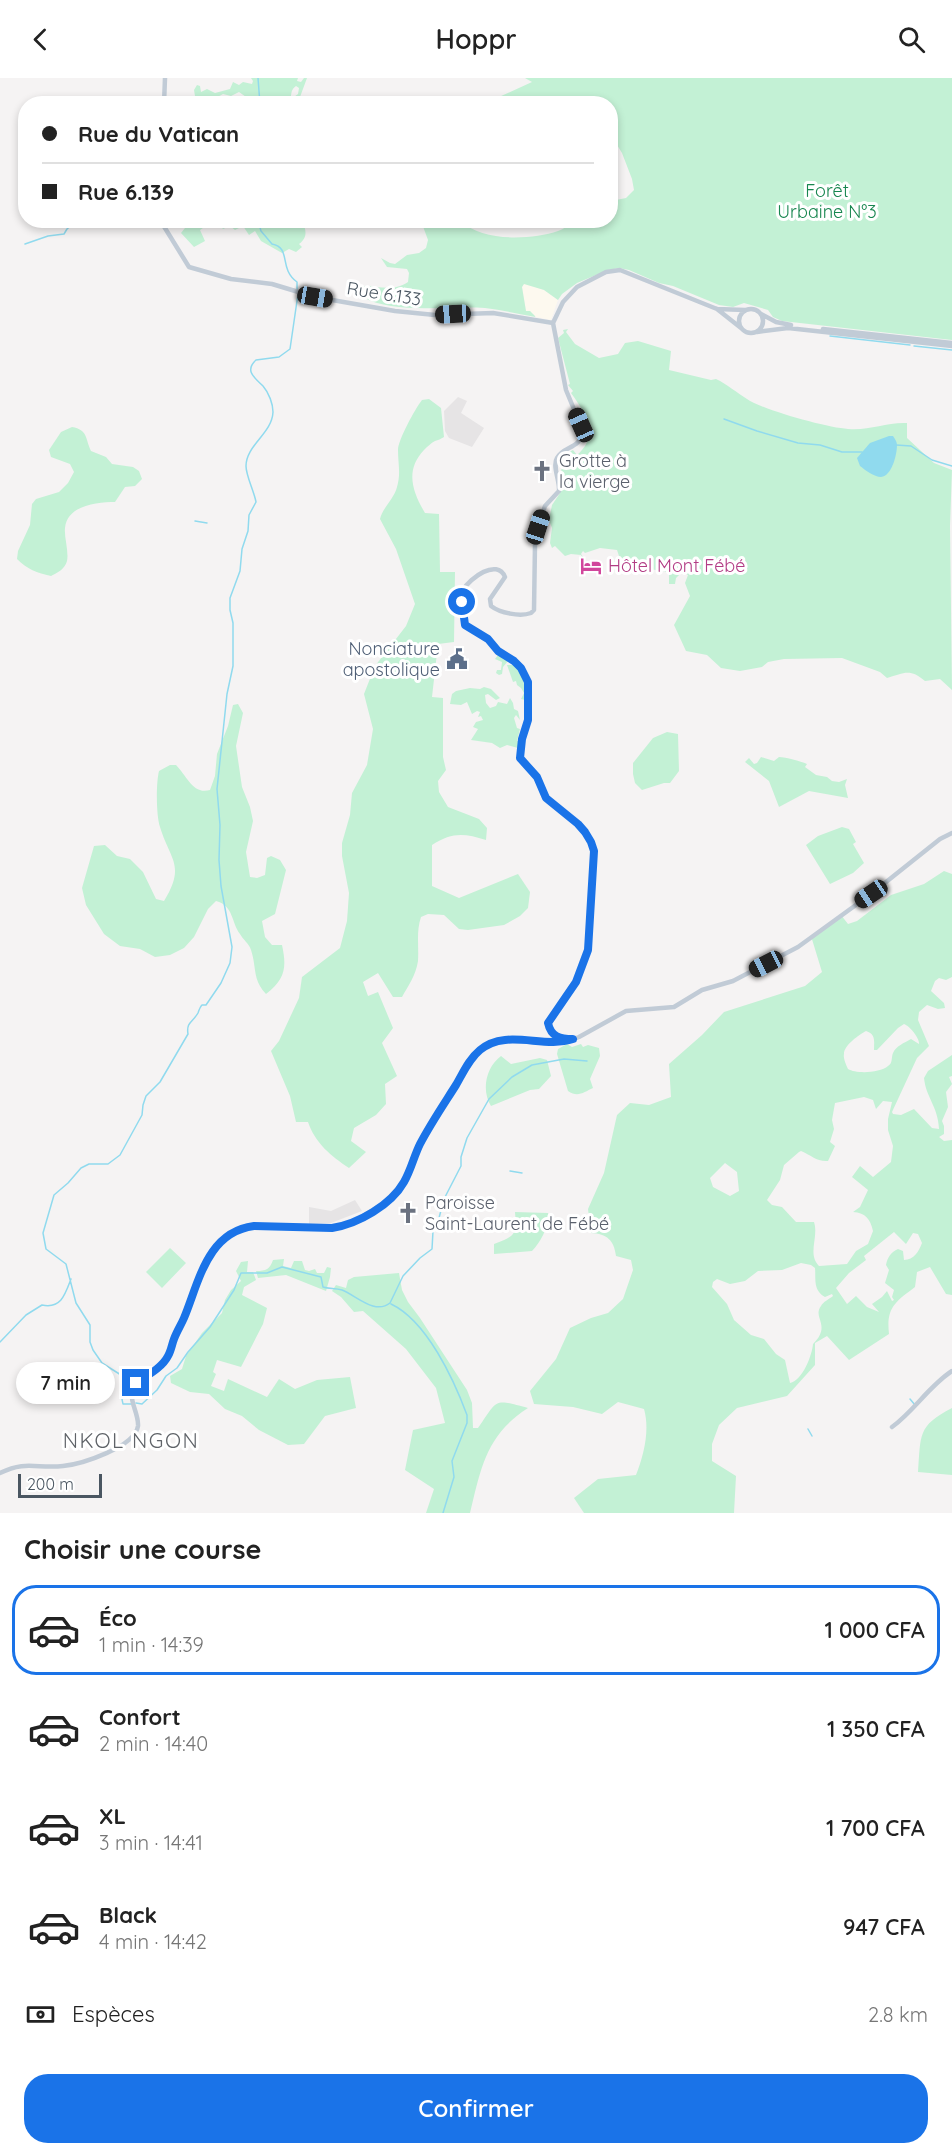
<!DOCTYPE html>
<html lang="fr">
<meta charset="utf-8">
<style>
:root{--surface:#fff;--page:#f6f6f6;--text:#222;--muted:#767676;--line:#e0e0e0;--accent:#1a73e8}
body{margin:0;font-family:Quicksand,sans-serif;background:var(--page);color:var(--text);height:100vh;display:flex;flex-direction:column;font-size:22px;white-space:nowrap}
*{box-sizing:border-box;margin:0}
p{font-size:20px;color:var(--muted)}
.icon{flex:none;width:33px;height:33px;fill:none;stroke:currentColor;stroke-width:2;stroke-linecap:round;stroke-linejoin:round}
.map{position:relative;height:1435px;overflow:hidden}
.panel{display:flex;flex-direction:column;background:var(--surface);flex:1}
.panel>*{flex:none}
.banner{position:absolute;left:18px;top:18px;width:600px;height:132px;border-radius:24px;box-shadow:0 3px 9px #0003;display:grid;align-content:center;height:132px;padding:0 24px;background:var(--surface)}
.scale{position:absolute;left:18px;bottom:15px;width:84px;box-sizing:border-box;padding-left:6px;border:3px solid #4a5661;border-top:0;font-size:16px;line-height:21px;white-space:nowrap;color:#4a5661;-webkit-text-stroke:4px #fff;paint-order:stroke}
.end{position:absolute;width:27px;height:27px;margin:-14px;border:8px solid #1a73e8;background:#fff;box-shadow:0 0 0 3px #fff}
.from{border-radius:50%}
.bubble{position:absolute;height:42px;border-radius:21px;background:var(--surface);box-shadow:0 3px 9px #0003;font-size:20px;font-weight:600;line-height:42px;text-align:center}
.car{position:absolute;width:18px;height:36px;margin:-18px -9px;border-radius:8px;box-shadow:0 0 4px 2px #0007;background:linear-gradient(#222 24%,#8ab4d8 0 40%,#222 0 76%,#8ab4d8 0 86%,#222 0)}
.banner b{display:flex;align-items:center;gap:21px;height:57px;font-size:22px}
.banner b+b{border-top:2px solid var(--line)}
.banner i{width:15px;height:15px;background:var(--text)}
ul{padding:0;list-style:none}
li{display:flex;align-items:center;gap:18px;height:90px;margin:0 12px 9px;padding:0 12px;border:3px solid transparent;border-radius:24px}
li div{flex:1}
li b{display:block;font-size:22px}
li em{font-style:normal;font-weight:600}
li.active{border-color:var(--accent)}
li>.icon{width:54px;height:54px;stroke-width:1.5}
h2{padding:0 24px;font-size:27px;line-height:72px}
.pay{display:flex;align-items:center;gap:15px;height:66px;padding:0 24px;font-size:22px}
.pay p{margin-inline-start:auto}
.cta{display:flex;gap:12px;margin-top:auto;padding:12px 24px}
.cta a{flex:1;height:69px;border-radius:24px;background:var(--accent);color:#fff;font-size:24px;font-weight:600;line-height:69px;text-align:center}
header{display:flex;justify-content:space-between;align-items:center;height:78px;padding:0 24px;background:var(--surface);font-size:27px;font-weight:600}
.map>svg:first-child{display:block}
.commercial{fill:#fdf9ef}
.education{fill:#e6e4e5}
.green{fill:#c3f1d5;fill-rule:evenodd}
.water{fill:#90daee}
.lines{fill:none;stroke-linecap:round;stroke-linejoin:round}
.stream{stroke:#90daee;stroke-width:1.5}
.secondary{stroke:#c1cbd6;stroke-width:4.5}
.route{stroke:#1a73e8;stroke-width:8}
.labels{text-anchor:middle;stroke-width:6;stroke-linejoin:round;paint-order:stroke}
.park-label{font-size:18px;fill:#17864f;stroke:#fff}
.street-label{font-size:18px;fill:#4a5661;stroke:#fff}
.worship-label{font-size:18px;fill:#5b616d;stroke:#fff;text-anchor:start}
.hotel-label{font-size:18px;fill:#b23c85;stroke:#fff;text-anchor:start}
.service-label{font-size:18px;fill:#4e5e75;stroke:#fff;text-anchor:end}
.quarter-label{font-size:21px;letter-spacing:1.5px;fill:#5f6368;stroke:#fff}
</style>
<header><svg class="icon" aria-label="back" viewBox="0 0 24 24"><path d="M15 5l-7 7 7 7"/></svg>Hoppr<svg class="icon" aria-label="search" viewBox="0 0 24 24"><circle cx="10" cy="10" r="6"/><path d="M15 15l6 6"/></svg></header>
<div class="map">
<svg width="952" height="1435" viewBox="0 0 952 1435">
<rect width="100%" height="100%" fill="#f5f3f3"/>
<path class="commercial" d="M524,205l20,7 14,10 -7,20 -15,-3 -6,-6 -4,1 -4,-25z"/>
<path class="education" d="M458,319l9,4 -6,12 23,15 -12,19 -23,-9 -4,-7 -1,-20z
M355,1122l7,11 -31,12 -22,1v-17l22,4z"/>
<path class="green" d="M251,0h47l-1,3 4,1 3,-4h3l-7,19h-6l4,-3 1,-6 -3,-2c-6,4 -5,11 -5,17h-40l-2,-4 -10,-7 -8,4 -8,-2 -11,6 -17,-4 -1,-6 3,-5 3,1 1,6 6,-3 8,4 15,-4 3,-7 6,3 4,-3 9,2 1,-3z
M525,0h427v262l-170,-19 -9,-4 -5,-7 -24,-7 -11,4 -14,-2 -46,-19 -14,-3 -30,-13 -10,-2 -11,2 -31,13 -15,11 -4,6 -14,-10 -20,-6 -2,3 4,24h4l6,6c-17,-3 -34,-7 -51,-9 -36,-3 -91,7 -122,-11v-11c15,0 31,6 45,-4l1,-9 -2,-4 -20,-2 -6,-9 9,5 5,1 12,-9 12,-2 7,-5 2,-8 -7,-19h40c21,21 70,19 97,10 7,-2 13,-9 20,-10 10,-2 22,0 32,-1l1,-19 15,-3 8,-8 -2,-11 -10,-26 -11,-18 -1,-31h-55l-21,-4 -20,3h-21l6,-6 33,-15z
M180,143h123c2,9 6,15 -4,23l3,3 -6,5 -7,-3 -7,4 -21,-12 -6,-10 -6,4 -6,-9 -8,4 -5,-4 -7,3 -6,-8h-4l-13,9 5,11 -11,6 -13,-14 4,-5z
M568,251l-2,3 9,12 24,14 19,-4 7,-11 13,-2 33,10 -2,19 42,10 5,-1c11,5 21,14 31,20 16,11 81,29 101,30 21,2 38,-7 59,-6v15l27,25 18,7 -2,56 2,164 -12,-11 -15,2c-15,-13 -21,-8 -38,-3l-7,-6 -38,-14 -58,1 -16,3 -6,5 -22,4 -19,-3 -14,-13 -21,-4 -12,-26 16,-29 -5,-13 3,-8 -6,-3 -6,6 -1,6h-6v-12l-47,-7 -5,-15 -17,-2 -15,5 -2,-2 -2,3 2,3 -2,1 2,8 -4,-8 3,-1 -1,-2 -10,-1 -6,2 -10,-10 -3,2 -2,-5 2,-15 -3,-8 3,-15 8,-12 2,-32 9,-10 2,-1 4,5c23,-20 9,-41 -6,-62l2,-2 -5,-6 2,-1 -12,-46 6,-5 -1,-3z
M429,321l12,9 3,29c-3,2 -6,3 -9,4 -4,2 -8,6 -11,9 -19,20 -12,41 1,63l14,1 1,58h15l-1,70 -16,2 -6,53 11,1v59l3,13 -8,11 1,11 9,15 31,12 8,9 -1,12c-22,-7 -34,-8 -54,5v41l27,12 59,-24 12,18 -2,16 -8,8 -16,9 -36,5 -9,-1 -15,-14 -16,-1 -7,3c-5,15 -2,29 -3,44 -2,14 -10,25 -16,36h-9l-15,-24 -15,9 5,14 10,-4 15,36 -11,15 15,33 -12,8 1,20 -10,11 -22,13 -3,13 15,11 -17,16c-18,-12 -34,-25 -41,-46h-12l-6,-26 -19,-45 8,-10 20,-43 3,-21 38,-29 7,-27 2,-28 -7,-37v-13l8,-28 2,-22 15,-28 6,-36 -9,-35 11,-28 31,-40 9,-22 -19,-55 -16,-30c3,-12 14,-20 17,-32 4,-13 1,-24 1,-37 0,-10 17,-41 24,-50z
M72,349c16,3 13,11 19,24l15,6 6,7 21,3 6,4 3,8 -7,7 -10,1 -10,15c-17,0 -48,3 -50,26 -1,10 4,23 2,33 -2,8 -10,12 -16,15 -14,-3 -24,-7 -34,-17l1,-8 12,-26 2,-21 4,-5 23,-7 9,-9 6,-11 -4,-8 -19,-7 -2,-7 12,-18z
M498,577c25,7 27,25 27,45l-4,-1 3,-6 -3,-5 -4,-3 -1,-4 -3,1 -6,-17h5v-2l-4,-2 -5,6 -1,7 -3,1 -3,-2 1,-3h4l1,-8 -7,-3z
M484,609l7,2 9,9 -4,2 -8,-6 -3,1 1,8 4,5 6,-2 2,-4 9,2 3,-6 3,5 1,6 4,2 2,9 -4,-5 -2,3 3,10 3,1 -3,12h3l-2,7 -11,-3 -7,3 -8,-5 -21,-3 7,-11 -5,-2 3,-5 7,-2 -2,-4 -3,1 2,-5 -3,-1 -5,3 -5,-12 -6,3 -11,-1 2,-10 4,-3 14,-3 10,1z
M238,626l5,9 -7,33 6,41 8,20 3,14 -7,31 4,25 7,1 8,-3 2,-17 4,-2 9,4 6,10 -11,44 -13,7 3,16 7,8h10c5,23 3,34 -16,49 -14,-15 -9,-26 -15,-44 -2,-7 -8,-10 -11,-16 -9,-12 -6,-28 -24,-33l-8,8 -14,28 -10,11 -14,7 -15,2 -15,-8 -20,-3 -16,-12 -18,-29 -4,-17 12,-42 11,-1 12,11 13,3 13,13 13,27 8,2c22,-36 6,-41 -4,-74 -4,-12 -4,-44 -1,-56l11,-6h6c11,11 17,30 34,25l5,-14 2,-22 11,-28 5,-21z
M667,654l11,2 1,37 -9,12h-6l-22,7 -7,-7 -2,-9v-11l20,-25z
M761,679l13,4 5,-4c7,0 21,4 28,7l-2,3 11,8 11,2 5,4 7,1 8,-3 -2,6 3,13 -39,-7 -30,16 -10,-26 -24,-19 4,-4 5,6 3,-1z
M842,749l7,2 7,13 -3,2 11,19 -11,10 -23,11 -24,-39 12,-9z
M944,793l8,3v103l-6,3 -7,-2 -4,3 -4,10 13,12 1,5 -7,1 -11,-4 -8,7 -1,8 11,26 -12,12 -25,54 1,2 8,1 13,-6 18,19 7,1c-1,-23 -13,-31 -15,-51l4,-7 24,-16v21l-3,1 3,7 -6,8 2,15 -6,14 2,5v8l-5,3 5,4 8,-1v155l-6,-1 -16,-27 -13,5 -2,15c-20,15 -29,21 -26,47l-40,26 -22,-24 -12,7v22l-28,31 -50,12 -18,17 -7,19v17l24,15 -2,37h-150l-10,-15 24,-19 38,-4c8,-20 14,-45 8,-66l-26,-7 -16,12 -29,-7 -39,-3 -4,-13 26,-32 14,-31 21,-10 17,-5 15,-14 10,-29 -2,-10 -15,-4c-2,-16 -9,-22 -25,-23l-3,-24 16,-36 13,-58 13,-12 19,2 22,-8 -2,-33 33,-29 22,-23 81,-26 17,-14 -11,-36 30,-21 7,9 9,-3 34,-26 33,-11zM904,946c6,2 16,15 15,20l-8,-5c-7,4 -15,7 -18,14 -2,5 0,10 -5,13 -8,7 -32,8 -40,3 -2,-4 -5,-11 -4,-15 0,-9 15,-19 22,-23 10,3 8,10 8,19h3l21,-22zM864,1019l9,3 3,9 7,-8 9,1 -4,17v11l5,16 -2,16 -18,15 -13,-11 -8,11 16,13 -8,17 -7,5c13,1 17,7 20,19l-5,13 -12,7 -9,13 -28,2c-12,-12 0,-29 -5,-44h-18l-14,-15 -10,-2 -5,-5 13,-20 4,-15 15,-13 2,-1c10,4 16,11 27,10l7,-15 -5,-4 4,-13 -2,-9 3,-17zM725,1085l12,9 2,19 -9,5 -17,-9 -3,-9zM894,1154l12,12 7,-11 5,1 4,9c-3,8 -8,17 -18,17l-1,-9 -5,-2c-7,3 -11,9 -12,16l3,5 -4,13 9,7 -2,7 2,3 -2,1 -5,-10 -5,6 -10,7 7,8 -12,-5 -11,-11 -9,8 -11,-16 13,-15 17,-13 -2,-4zM801,1185l10,2 4,3c1,12 -2,22 10,29l7,-3 1,2c-4,3 -10,6 -12,10 -9,12 11,19 -8,38 -1,11 -10,36 -23,39l-5,-23 -9,-6 -12,-15 -13,-4 -17,-15 -7,-16 -15,-17 1,-5 4,-3 13,5 15,-3 13,-10 24,-1z
M567,966l5,3 9,-3 2,3 5,-2 11,3 1,8 -10,23 3,9c-9,4 -15,10 -25,3l-11,-37 1,-5z
M501,978l10,8 29,-6 7,2 4,16 -12,13 -9,1 -39,16c-10,-16 -5,-39 10,-50z
M515,1134l33,1c1,14 -7,28 -16,38l-38,3v-10c21,-8 23,-9 21,-32z
M170,1170l16,15 -24,25 -16,-16z
M284,1181l-1,7 8,2 3,-7h8l3,9 4,1 6,-2 2,4h7l3,-6 4,1 -1,9 -4,14 -40,-16 -28,3 -2,-7c10,0 14,-2 17,-11z
M248,1183l-1,11h6l3,8 -12,7 -2,8 25,13 -4,16 -22,43 -24,-7 -4,12 3,2 -5,12 13,5 4,-12 39,18 12,-18 16,10 22,-9 33,-3 6,31 -31,8 -21,28 -16,1 -29,-15 -17,-14 -17,-7 -16,-15 -19,-2 -19,-9 -1,-7 12,-7 4,-13 16,-23 20,-20 3,-13 6,-10 10,-9 -5,-10 5,-9z
M399,1195l3,17 6,12 12,16 47,72 5,13 1,25h5c20,-28 14,-30 50,-20 -42,27 -47,60 -58,105h-44l8,-24 -29,-19 8,-40 32,-7 -9,-35 -30,-39 -43,-38 -9,1 -13,-15 -9,-6 4,-6 10,3 2,-8 6,-3z
M952,1330v67l-34,-3c3,-37 -1,-46 34,-64z"/>
<path class="water" d="M889,358h4c2,3 4,6 4,9 0,9 -5,31 -16,32 -7,0 -16,-7 -21,-11l-3,-8 13,-15z"/>
<g class="lines">
<path class="stream" d="M258,0l2,26
M258,142l3,11 11,13c20,4 6,24 25,38v7
M57,146l9,3
M25,166l23,-8 16,-2 3,-5 11,-9
M830,258l80,9
M914,268l38,4
M724,341l33,12 41,12 22,2 22,7h20
M896,367l15,1 21,14 20,6
M195,443l12,2
M510,1093l12,2
M391,1226c36,17 63,76 76,111v8l-15,38 2,16 -11,36
M0,1264l26,-27 16,-10c19,4 23,-10 29,-26
M910,1321l5,6
M136,1325l6,1 15,-14 9,-14 11,-8 11,-16 22,-25 24,-37 7,-17h26l15,-6 39,10 2,10c6,2 12,1 19,3 15,6 33,25 48,13l13,-27 17,-18 12,-9 1,-18 6,-13 5,-19 17,-33v-9l6,-19 22,-39 23,-22 20,-12 32,-6 23,2
M131,1326h-8c-3,-8 1,-18 -2,-29l-19,-12 -9,-13 -3,-8v-17l-14,-22 -10,-39 -20,-15 -3,-16 11,-38 14,-12 13,-15 8,-4h19l12,-9 22,-40 1,-10 3,-9 14,-14 28,-48c-2,-12 5,-12 10,-21 1,-3 2,-6 4,-8h4l15,-22 9,-20 2,-16 -11,-61 -2,-26 1,-35 -3,-36 10,-95 6,-28v-43l-3,-13v-12l10,-27 2,-22 6,-18 1,-16 7,-13c-2,-11 -10,-26 -10,-36 0,-21 26,-32 27,-54 0,-8 -4,-19 -10,-26 -8,-8 -19,-15 -7,-26l23,-3 11,-8 8,-55
M808,1351l4,7"/>
<path class="secondary" d="M164,26l1,-26
M160,142l29,47 42,12 41,5 43,13 80,14 40,4 58,-2 60,10
M739 243a12 12 0 1 1 24 0a12 12 0 1 1-24 0Z
M717,231l24,19
M761,236l15,8 15,3
M823,251l129,14
M757,254l31,-4 164,18
M568,961c-11,-1 -18,-4 -20,-16l28,-41 11,-32 7,-99 -3,-9 -6,-10 -7,-8 -32,-26 -9,-21 -17,-19 2,-19 6,-19v-37l-7,-15 -7,-7 -16,-10 -10,-12 -23,-14 -2,-35c7,-12 34,-32 42,-13l-15,22 1,7c9,7 29,11 40,7l3,-3 1,-66 3,-17 7,-21 14,-15c1,-10 -7,-25 -2,-33 7,-13 23,-8 26,-27l-17,-41 -13,-67 10,-21 14,-15 29,-15 14,-2 97,39 28,1
M892,1349c22,-16 37,-41 60,-56
M0,1395c26,-13 37,-4 63,-7 19,-2 72,-19 75,-40 1,-12 -9,-25 -6,-36 5,-13 29,-21 37,-35l32,-84 20,-29 13,-9 20,-7 83,2 20,-8 27,-17 20,-21 18,-41 46,-75 12,-17 22,-9 53,3 11,-1 13,-5 47,-26 48,-4 28,-17 31,-9 65,-34 73,-53 69,-55 12,-6"/>
</g>
<g class="lines">
<path class="route" d="M136,1305c10,-7 26,-15 32,-27 3,-5 4,-12 6,-17 3,-8 7,-14 10,-21 15,-36 23,-86 70,-92l78,2c26,-4 59,-23 72,-46 7,-12 10,-26 16,-38 11,-21 24,-40 36,-59 7,-12 13,-26 24,-35 26,-22 63,-1 93,-11 -13,0 -22,-2 -25,-16l28,-41 12,-32 6,-99 -3,-9 -6,-10 -7,-8 -32,-26 -9,-21 -17,-19 2,-19 6,-19v-38l-7,-14 -7,-7 -16,-10 -10,-12 -23,-14 -3,-23"/>
</g>
<defs>
<symbol id="church-bare" viewBox="-9 -9 18 18"><path d="M-1.2-6h2.4v3.5h3.3v2.4h-3.3V6h-2.4V-.1h-3.3v-2.4h3.3Z" fill="#6b7280" stroke="#fff" stroke-width="2.5" paint-order="stroke"/></symbol>
<symbol id="hotel-bare" viewBox="-9 -9 18 18"><path d="M-6-4.5h1.5V1H6V5H4.5V3h-9V5H-6ZM-4 0a1.8 1.8 0 1 1 3.6 0ZM.5 0V-2.5h3Q6-2.5 6 0Z" fill="#d1479c" stroke="#fff" stroke-width="2.5" paint-order="stroke"/></symbol>
<symbol id="civic-bare" viewBox="-9 -9 18 18"><path d="M-.6-6.5H3V-4.5H.6V-3L4-1V1h2V6H-6V1h2V-1L-.6-3ZM-1.2 2.5V6h2.4V2.5Z" fill="#5c6f8a" stroke="#fff" stroke-width="2.5" paint-order="stroke"/></symbol>
</defs>
<g fill-rule="evenodd">
<use href="#church-bare" x="527" y="378" width="30" height="30"/>
<use href="#hotel-bare" x="576" y="473" width="30" height="30"/>
<use href="#civic-bare" x="442" y="566" width="30" height="30"/>
<use href="#church-bare" x="393" y="1120" width="30" height="30"/>
</g>
<g class="labels">
<g class="park-label">
<text x="827" y="119">Forêt<tspan x="827" dy="21">Urbaine N°3</tspan></text>
</g>
<g class="street-label">
<text transform="translate(384 216) rotate(9)" y="6">Rue 6.133</text>
</g>
<g class="worship-label">
<text x="559" y="389">Grotte à<tspan x="559" dy="21">la vierge</tspan></text>
<text x="425" y="1131">Paroisse<tspan x="425" dy="21">Saint-Laurent de Fébé</tspan></text>
</g>
<g class="hotel-label">
<text x="608" y="494">Hôtel Mont Fébé</text>
</g>
<g class="service-label">
<text x="440" y="577">Nonciature<tspan x="440" dy="21">apostolique</tspan></text>
</g>
<g class="quarter-label">
<text x="131" y="1370">NKOL NGON</text>
</g>
</g>
</svg>
<div class="scale">200 m</div>
<i class="end from" style="left:462px;top:524px"></i>
<i class="end" style="left:136px;top:1305px"></i>
<div class="bubble" style="left:16px;top:1284px;width:99px">7 min</div>
<i class="car" style="left:315px;top:219px;rotate:100deg"></i>
<i class="car" style="left:453px;top:236px;rotate:267deg"></i>
<i class="car" style="left:581px;top:347px;rotate:336deg"></i>
<i class="car" style="left:538px;top:449px;rotate:18deg"></i>
<i class="car" style="left:871px;top:816px;rotate:236deg"></i>
<i class="car" style="left:766px;top:886px;rotate:243deg"></i>
<div class="banner">
<b><i class="from"></i>Rue du Vatican</b>
<b><i></i>Rue 6.139</b>
</div>
</div>
<section class="panel">
<h2>Choisir une course</h2>
<ul>
<li class="active"><svg class="icon" aria-label="car" viewBox="0 0 24 24"><path d="M5 17H2v-5l4-1 3-4h7l3 4 3 1v5h-3M9 17h6M6 11h13"/><circle cx="7" cy="17" r="2"/><circle cx="17" cy="17" r="2"/></svg><div><b>Éco</b><p>1 min · 14:39</p></div><em>1 000 CFA</em></li>
<li><svg class="icon" aria-label="car" viewBox="0 0 24 24"><path d="M5 17H2v-5l4-1 3-4h7l3 4 3 1v5h-3M9 17h6M6 11h13"/><circle cx="7" cy="17" r="2"/><circle cx="17" cy="17" r="2"/></svg><div><b>Confort</b><p>2 min · 14:40</p></div><em>1 350 CFA</em></li>
<li><svg class="icon" aria-label="car" viewBox="0 0 24 24"><path d="M5 17H2v-5l4-1 3-4h7l3 4 3 1v5h-3M9 17h6M6 11h13"/><circle cx="7" cy="17" r="2"/><circle cx="17" cy="17" r="2"/></svg><div><b>XL</b><p>3 min · 14:41</p></div><em>1 700 CFA</em></li>
<li><svg class="icon" aria-label="car" viewBox="0 0 24 24"><path d="M5 17H2v-5l4-1 3-4h7l3 4 3 1v5h-3M9 17h6M6 11h13"/><circle cx="7" cy="17" r="2"/><circle cx="17" cy="17" r="2"/></svg><div><b>Black</b><p>4 min · 14:42</p></div><em>947 CFA</em></li>
</ul>
<div class="pay"><svg class="icon" aria-label="cash" viewBox="0 0 24 24"><path d="M3 7h18v10H3z"/><circle cx="12" cy="12" r="2"/></svg>Espèces<p>2.8 km</p></div>
<div class="cta"><a>Confirmer</a></div>
</section>
